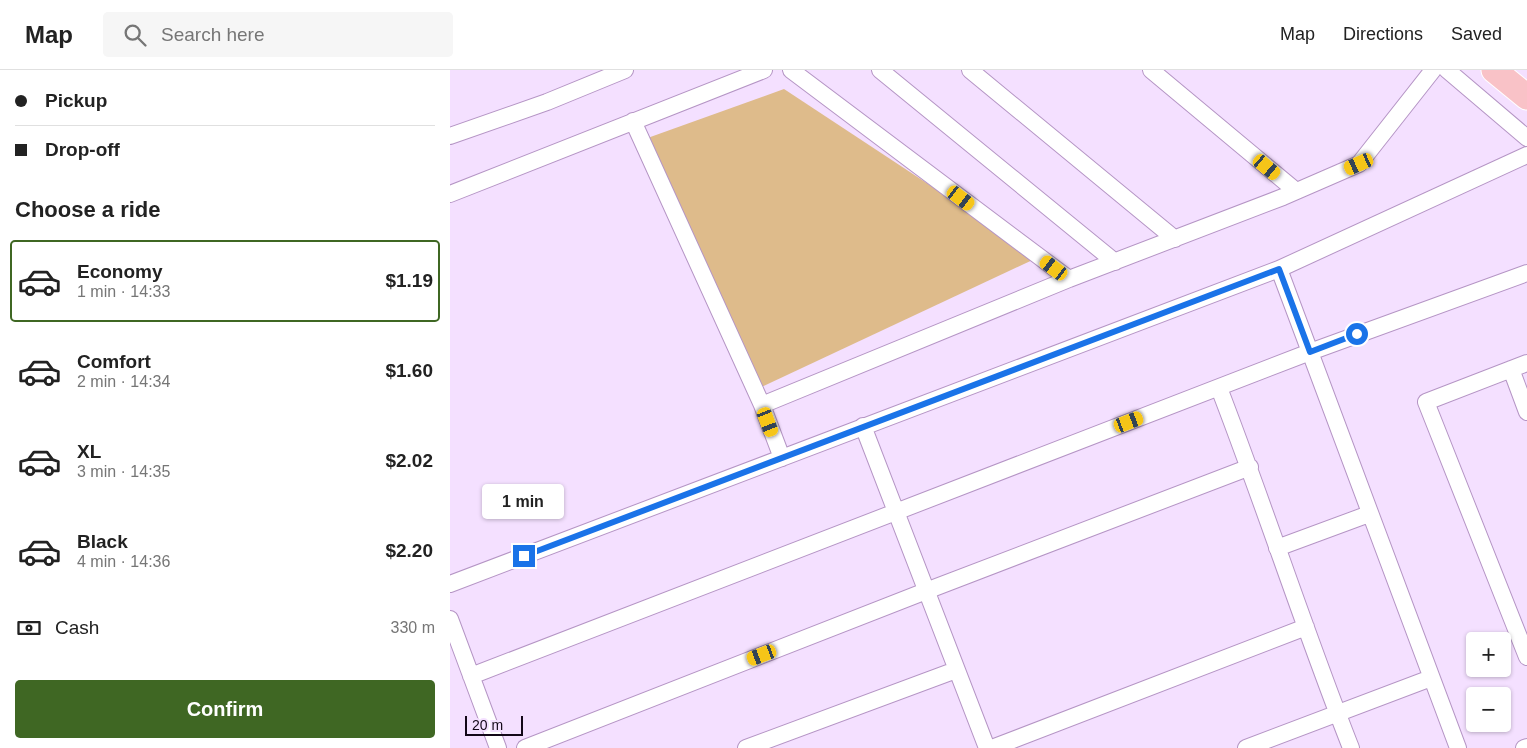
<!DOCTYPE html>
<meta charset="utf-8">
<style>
:root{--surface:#fff;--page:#f6f6f6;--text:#222;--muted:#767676;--line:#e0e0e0;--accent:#3f6723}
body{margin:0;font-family:Helvetica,sans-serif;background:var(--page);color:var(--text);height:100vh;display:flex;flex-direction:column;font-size:19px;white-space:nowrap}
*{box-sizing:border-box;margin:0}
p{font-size:16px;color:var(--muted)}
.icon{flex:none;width:28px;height:28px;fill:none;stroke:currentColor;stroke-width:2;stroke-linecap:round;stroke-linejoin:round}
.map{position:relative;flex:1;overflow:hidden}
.side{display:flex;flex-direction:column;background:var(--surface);width:450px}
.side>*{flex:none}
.banner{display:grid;align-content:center;height:110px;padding:0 15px;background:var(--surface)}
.buttons{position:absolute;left:1016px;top:562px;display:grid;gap:10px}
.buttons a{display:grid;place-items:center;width:45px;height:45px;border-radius:5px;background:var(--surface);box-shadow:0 1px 4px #0004;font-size:25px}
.scale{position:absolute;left:15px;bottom:12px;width:58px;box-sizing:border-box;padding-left:5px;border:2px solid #130818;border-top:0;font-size:14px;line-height:18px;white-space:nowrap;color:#130818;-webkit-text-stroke:4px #f4e0ff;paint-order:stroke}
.end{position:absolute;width:22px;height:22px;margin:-11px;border:6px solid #1a73e8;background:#fff;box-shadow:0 0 0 2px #fff}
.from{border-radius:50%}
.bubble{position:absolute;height:35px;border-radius:5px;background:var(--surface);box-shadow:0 1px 4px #0004;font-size:16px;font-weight:700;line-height:35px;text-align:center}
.car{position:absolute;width:15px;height:30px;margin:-15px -8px;border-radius:6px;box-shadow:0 0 4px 1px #0007;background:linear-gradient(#f5c518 24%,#345 0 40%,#f5c518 0 76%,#345 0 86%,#f5c518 0)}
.banner b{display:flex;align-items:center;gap:18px;height:48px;font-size:19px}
.banner b+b{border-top:1px solid var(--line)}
.banner i{width:12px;height:12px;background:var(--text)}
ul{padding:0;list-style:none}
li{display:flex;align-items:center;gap:15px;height:82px;margin:0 10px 8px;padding:0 5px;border:2px solid transparent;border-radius:5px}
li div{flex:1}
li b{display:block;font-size:19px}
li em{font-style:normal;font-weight:700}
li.selected{border-color:var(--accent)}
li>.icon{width:45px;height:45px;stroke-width:1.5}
h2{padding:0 15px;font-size:22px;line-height:60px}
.pay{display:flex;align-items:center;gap:12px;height:55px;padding:0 15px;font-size:19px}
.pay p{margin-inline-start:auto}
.cta{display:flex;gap:10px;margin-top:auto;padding:10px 15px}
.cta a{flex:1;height:58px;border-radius:5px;background:var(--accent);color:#fff;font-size:20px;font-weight:700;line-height:58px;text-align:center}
header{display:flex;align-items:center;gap:30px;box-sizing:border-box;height:70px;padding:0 25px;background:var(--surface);border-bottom:1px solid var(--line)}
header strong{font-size:24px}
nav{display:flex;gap:28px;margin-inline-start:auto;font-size:18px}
.search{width:350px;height:45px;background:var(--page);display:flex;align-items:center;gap:12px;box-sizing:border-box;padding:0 18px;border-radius:5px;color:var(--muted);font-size:19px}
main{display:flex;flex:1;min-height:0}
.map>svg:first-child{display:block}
.green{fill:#debb8b}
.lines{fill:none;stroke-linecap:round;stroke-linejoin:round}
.street-casing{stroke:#b595c5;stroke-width:18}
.primary-casing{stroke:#fff;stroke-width:27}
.street{stroke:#fff;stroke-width:16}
.primary{stroke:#f9c2c7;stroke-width:25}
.route{stroke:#1a73e8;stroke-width:6}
</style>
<header>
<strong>Map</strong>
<div class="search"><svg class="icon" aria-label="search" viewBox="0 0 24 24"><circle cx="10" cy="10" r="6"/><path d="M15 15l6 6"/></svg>Search here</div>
<nav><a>Map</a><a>Directions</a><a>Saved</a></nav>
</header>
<main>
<section class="side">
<div class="banner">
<b><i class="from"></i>Pickup</b>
<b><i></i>Drop-off</b>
</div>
<h2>Choose a ride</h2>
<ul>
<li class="selected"><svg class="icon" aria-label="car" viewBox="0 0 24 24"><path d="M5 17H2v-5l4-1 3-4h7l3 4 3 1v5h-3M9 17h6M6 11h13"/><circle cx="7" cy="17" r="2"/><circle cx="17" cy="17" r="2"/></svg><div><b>Economy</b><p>1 min · 14:33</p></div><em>$1.19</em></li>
<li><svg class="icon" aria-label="car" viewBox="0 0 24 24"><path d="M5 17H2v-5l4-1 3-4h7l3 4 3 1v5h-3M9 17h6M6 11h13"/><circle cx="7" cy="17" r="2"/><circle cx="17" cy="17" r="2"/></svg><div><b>Comfort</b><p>2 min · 14:34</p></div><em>$1.60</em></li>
<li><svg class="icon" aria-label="car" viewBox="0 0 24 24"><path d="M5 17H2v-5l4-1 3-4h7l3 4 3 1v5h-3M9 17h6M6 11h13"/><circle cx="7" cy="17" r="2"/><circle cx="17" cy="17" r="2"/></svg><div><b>XL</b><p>3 min · 14:35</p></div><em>$2.02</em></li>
<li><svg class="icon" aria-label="car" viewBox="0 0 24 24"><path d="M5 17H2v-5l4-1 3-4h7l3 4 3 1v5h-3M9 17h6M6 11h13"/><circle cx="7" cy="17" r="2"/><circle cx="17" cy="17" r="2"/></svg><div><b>Black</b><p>4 min · 14:36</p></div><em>$2.20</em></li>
</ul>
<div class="pay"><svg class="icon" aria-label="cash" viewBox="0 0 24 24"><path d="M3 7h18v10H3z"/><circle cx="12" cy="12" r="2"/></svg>Cash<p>330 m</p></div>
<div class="cta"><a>Confirm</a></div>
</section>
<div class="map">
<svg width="1077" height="678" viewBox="0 0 1077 678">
<rect width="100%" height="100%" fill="#f4e0ff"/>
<path class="green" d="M334,19l255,168 -284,133 -113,-250z"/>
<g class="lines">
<defs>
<path id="street" d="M341,0l278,209
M430,0l235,192
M520,0l205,169
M701,0l145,121
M997,0l80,68
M183,51l129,284 20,53
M0,66l97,-34 78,-32
M0,124l314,-124
M829,199l179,479
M1077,293l-101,39 101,255
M1061,299l16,43
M769,318c46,119 85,241 132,360
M312,335l307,-126 214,-82 76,-33 74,-94
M413,356l124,322
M827,478l92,-34
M0,514l829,-315 248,-114
M0,549l48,129
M21,606l839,-324 217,-79
M75,678l401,-157 324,-124
M296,678l210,-78
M542,678l314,-121
M796,678l185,-70
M1074,678l3,-1"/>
<path id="primary" d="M1044,0l33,27"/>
</defs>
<use href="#street" class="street-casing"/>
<use href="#primary" class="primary-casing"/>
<use href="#street" class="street"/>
<use href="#primary" class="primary"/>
</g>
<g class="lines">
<path class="route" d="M74,486l755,-287 31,83 47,-18"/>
</g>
</svg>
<div class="buttons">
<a>+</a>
<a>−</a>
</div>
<div class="scale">20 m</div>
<i class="end from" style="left:907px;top:264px"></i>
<i class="end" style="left:74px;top:486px"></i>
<div class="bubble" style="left:32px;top:414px;width:82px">1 min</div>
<i class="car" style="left:909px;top:94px;rotate:246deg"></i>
<i class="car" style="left:817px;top:97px;rotate:130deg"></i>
<i class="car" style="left:511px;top:128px;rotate:127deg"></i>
<i class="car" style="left:604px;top:198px;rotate:307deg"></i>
<i class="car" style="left:318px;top:352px;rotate:159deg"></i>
<i class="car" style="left:679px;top:352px;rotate:69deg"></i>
<i class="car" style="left:312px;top:585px;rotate:249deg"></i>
</div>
</main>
